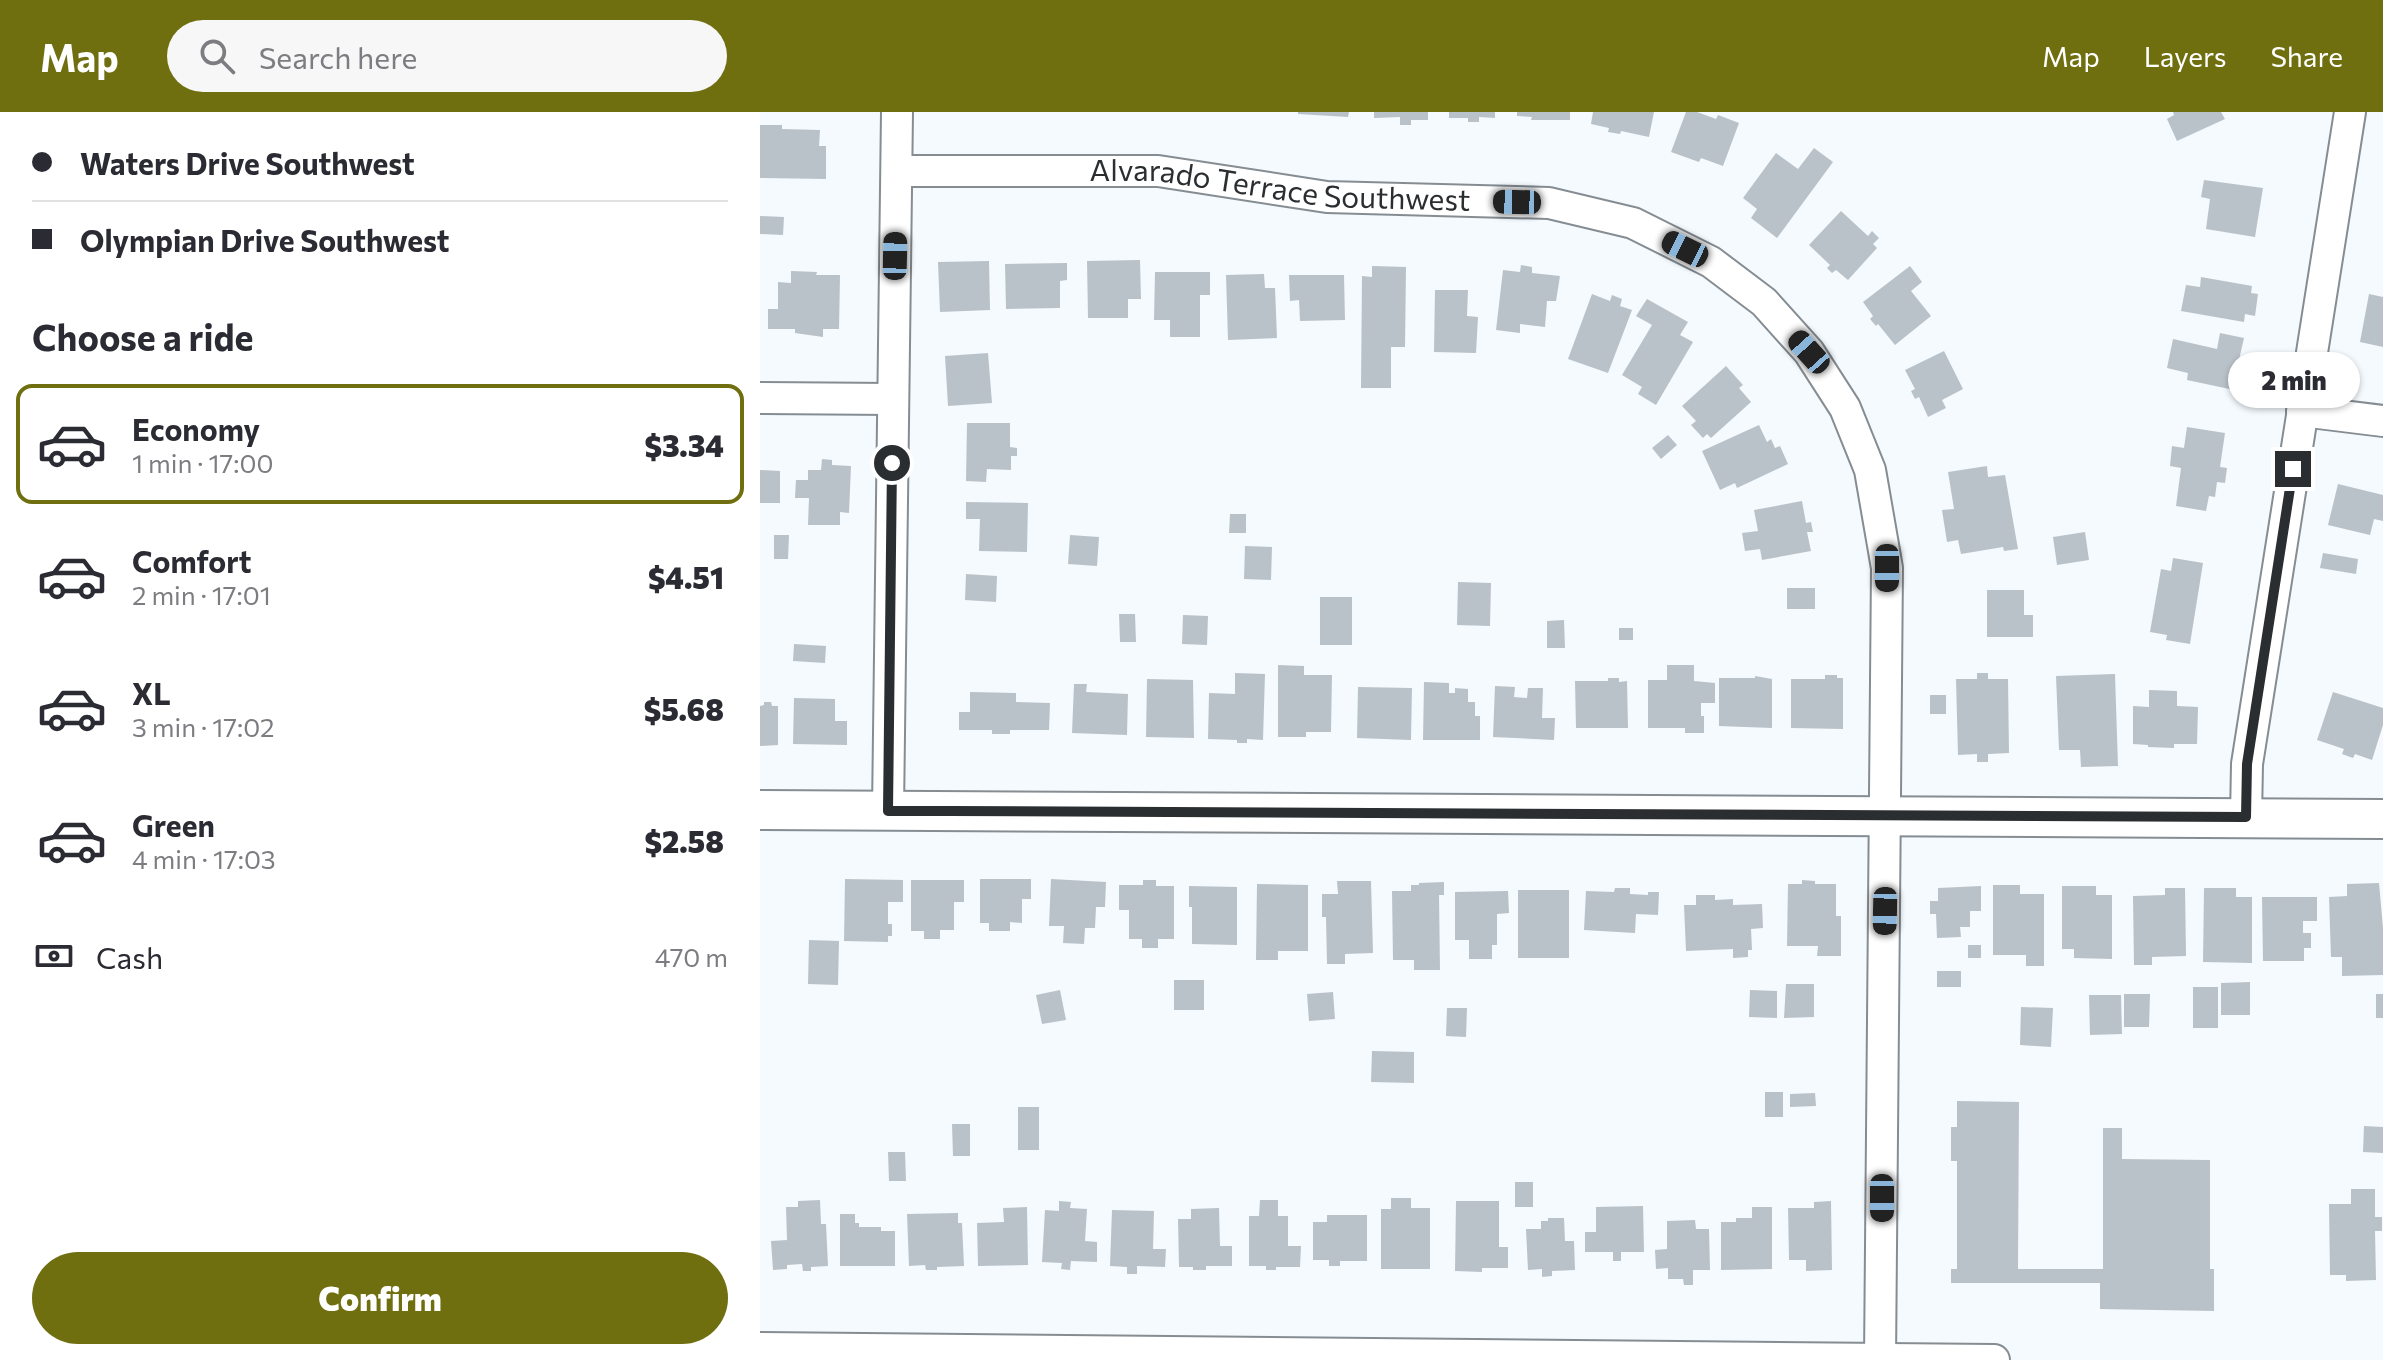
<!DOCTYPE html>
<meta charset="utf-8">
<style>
:root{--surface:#fff;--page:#f7f7f7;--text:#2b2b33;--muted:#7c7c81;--line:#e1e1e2;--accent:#706f10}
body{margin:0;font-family:Commissioner,sans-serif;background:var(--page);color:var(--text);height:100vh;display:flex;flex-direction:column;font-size:30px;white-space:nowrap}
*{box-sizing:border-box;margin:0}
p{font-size:26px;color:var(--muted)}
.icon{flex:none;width:44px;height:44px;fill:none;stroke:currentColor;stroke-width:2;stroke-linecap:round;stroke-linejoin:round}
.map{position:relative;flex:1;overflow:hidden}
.sheet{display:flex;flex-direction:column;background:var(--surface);width:760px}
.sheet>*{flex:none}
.hud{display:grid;align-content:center;height:176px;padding:0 32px;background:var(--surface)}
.end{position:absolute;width:36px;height:36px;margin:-18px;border:10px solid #2a2e30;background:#fff;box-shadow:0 0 0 4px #fff}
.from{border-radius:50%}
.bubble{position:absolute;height:56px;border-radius:28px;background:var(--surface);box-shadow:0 2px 6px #0004;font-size:26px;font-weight:800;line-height:56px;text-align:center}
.car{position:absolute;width:24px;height:48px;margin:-24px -12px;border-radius:10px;box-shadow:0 0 6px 2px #0007;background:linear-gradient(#222 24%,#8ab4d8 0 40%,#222 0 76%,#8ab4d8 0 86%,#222 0)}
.hud b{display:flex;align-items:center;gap:28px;height:76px;font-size:30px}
.hud b+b{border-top:2px solid var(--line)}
.hud i{width:20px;height:20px;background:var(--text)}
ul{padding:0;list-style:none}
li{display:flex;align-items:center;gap:24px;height:120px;margin:0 16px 12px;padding:0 16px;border:4px solid transparent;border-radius:16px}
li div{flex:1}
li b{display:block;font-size:30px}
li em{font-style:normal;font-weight:800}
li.selected{border-color:var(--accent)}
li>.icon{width:72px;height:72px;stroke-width:1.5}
h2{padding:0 32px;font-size:36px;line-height:96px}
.pay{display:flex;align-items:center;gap:20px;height:88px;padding:0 32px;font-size:30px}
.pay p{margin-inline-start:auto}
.cta{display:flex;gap:16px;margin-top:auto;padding:16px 32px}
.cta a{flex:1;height:92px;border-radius:48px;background:var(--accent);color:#fff;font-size:32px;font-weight:800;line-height:92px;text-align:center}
header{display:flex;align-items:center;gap:48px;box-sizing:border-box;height:112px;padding:0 40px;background:var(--accent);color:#fff}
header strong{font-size:38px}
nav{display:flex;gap:44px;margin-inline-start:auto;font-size:28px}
.search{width:560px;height:72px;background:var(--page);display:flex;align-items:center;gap:20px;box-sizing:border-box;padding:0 28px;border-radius:44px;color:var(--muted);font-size:30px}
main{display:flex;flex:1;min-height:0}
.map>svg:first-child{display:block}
.building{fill:#bac2c9}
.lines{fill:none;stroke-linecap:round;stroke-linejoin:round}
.minor-casing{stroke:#858d93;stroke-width:34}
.tertiary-casing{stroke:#858d93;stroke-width:42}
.minor{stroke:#fff;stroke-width:30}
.tertiary{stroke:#fff;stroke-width:38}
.route{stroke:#2a2e30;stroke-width:10}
.labels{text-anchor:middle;stroke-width:8;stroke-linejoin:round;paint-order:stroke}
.street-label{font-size:30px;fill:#2a2e30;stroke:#f4fafe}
</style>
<header>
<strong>Map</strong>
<div class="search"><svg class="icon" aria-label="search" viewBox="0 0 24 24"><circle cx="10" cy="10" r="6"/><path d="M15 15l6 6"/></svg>Search here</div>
<nav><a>Map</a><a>Layers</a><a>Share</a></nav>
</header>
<main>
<section class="sheet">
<div class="hud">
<b><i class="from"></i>Waters Drive Southwest</b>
<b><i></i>Olympian Drive Southwest</b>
</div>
<h2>Choose a ride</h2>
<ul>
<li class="selected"><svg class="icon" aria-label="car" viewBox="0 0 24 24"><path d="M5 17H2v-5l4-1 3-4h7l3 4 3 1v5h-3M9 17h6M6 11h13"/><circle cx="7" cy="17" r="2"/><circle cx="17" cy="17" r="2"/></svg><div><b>Economy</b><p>1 min · 17:00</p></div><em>$3.34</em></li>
<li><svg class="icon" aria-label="car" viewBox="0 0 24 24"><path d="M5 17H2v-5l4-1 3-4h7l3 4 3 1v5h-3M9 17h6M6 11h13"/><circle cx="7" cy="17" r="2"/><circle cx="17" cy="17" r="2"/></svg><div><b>Comfort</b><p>2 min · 17:01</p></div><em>$4.51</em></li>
<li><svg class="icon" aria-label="car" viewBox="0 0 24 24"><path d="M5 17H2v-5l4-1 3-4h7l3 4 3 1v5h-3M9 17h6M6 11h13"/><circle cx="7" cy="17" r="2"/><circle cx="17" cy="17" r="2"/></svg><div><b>XL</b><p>3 min · 17:02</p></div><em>$5.68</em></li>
<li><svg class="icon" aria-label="car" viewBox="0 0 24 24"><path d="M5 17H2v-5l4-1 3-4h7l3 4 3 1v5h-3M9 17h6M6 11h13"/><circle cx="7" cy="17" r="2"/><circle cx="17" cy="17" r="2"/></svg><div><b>Green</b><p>4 min · 17:03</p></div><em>$2.58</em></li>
</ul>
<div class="pay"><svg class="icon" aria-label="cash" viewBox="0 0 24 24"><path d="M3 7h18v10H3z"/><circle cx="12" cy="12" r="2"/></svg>Cash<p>470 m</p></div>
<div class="cta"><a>Confirm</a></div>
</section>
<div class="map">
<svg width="1623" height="1248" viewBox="0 0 1623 1248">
<rect width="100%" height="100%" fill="#f4fafe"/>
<path class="building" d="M538,0h51l-1,5 -50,-3z
M614,0h54v8h-17v5h-11v-8l-26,1z
M689,0h46v6l-16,-1v5h-11v-4h-19z
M757,0h53v8h-39l1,-3 -15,-1z
M833,0h61l-5,25 -28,-6 -1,3 -12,-2 1,-4 -18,-4z
M926,0h11l19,7 2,-4 21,8 -16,43 -22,-8 -2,4 -28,-10z
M1413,0h48l4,7 -48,22 -10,-22 7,-4z
M0,13h22v4l38,1 -1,16h7v33l-66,-1z
M1054,36l19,14 -56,76 -26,-20 6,-9 -14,-11 33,-45 22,16z
M1444,68l59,8 -8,49 -49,-8 4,-30 -9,-2z
M1081,99l27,25 4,-5 7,7 -6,6 4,4 -29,32 -12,-10 -4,3 -5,-5 3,-3 -21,-20z
M0,104l24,1 -1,18 -23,-1z
M380,148l1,39h-13v19h-40l-1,-57z
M229,149l1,49 -50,2 -2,-50z
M307,151v17l-7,1v27l-54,1 -1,-45z
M761,153l11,2v6l28,3 -4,25h-9l-2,26 -25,-3v9l-24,-3 7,-60 17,2z
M612,154l34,1 -1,80h-14v41h-30l1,-112 10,1z
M1150,154l12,16 -11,9 20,25 -36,29 -17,-21 -2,2 -6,-7 3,-3 -10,-14z
M31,159l26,1 -1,3h24l-1,54h-16v8l-28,-4v-4h-27v-20h10v-27l13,1z
M395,160h55v23h-10v42h-30v-17h-16z
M504,162l1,14h10l2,50 -49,2 -2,-65z
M529,163h55l1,45 -45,1 -1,-21 -9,1z
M1441,165l51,9 -1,7 7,1 -3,22 -10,-2 -1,8 -63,-11 5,-26 14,2z
M675,178h33l-1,26 11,1 -2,36 -42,-1z
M832,182l18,7 2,-6 10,4 -2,7 12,4 -24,63 -40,-14z
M1609,182l14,3v50l-23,-5z
M887,187l41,23 -8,13 13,7 -37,63 -18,-11 4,-7 -20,-12 30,-50 -16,-9z
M1460,221l24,5 -5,22 6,2 -3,13 -5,-1 -3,16 -47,-10 1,-7 -21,-5 6,-29 44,10z
M1184,239l19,38 -21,11 4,8 -18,9 -9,-20 -4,2 -4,-8 4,-2 -10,-19z
M228,241l4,50 -44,3 -3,-50z
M966,254l17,19 -4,3 12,14 -40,36 -4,-4 -4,4 -12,-13 5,-4 -14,-15z
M207,311h43v24l7,1v8h-6v14l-24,-1 -1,13 -20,-1z
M999,313l8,17 4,-3 4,9 5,-2 8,18 -51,24 -2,-5 -15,7 -18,-39z
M1427,315l38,6 -5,34 7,1 -2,15 -8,-1 -2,15 -6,-1 -3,15 -30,-5 5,-38 -11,-2 2,-20 12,2z
M908,323l9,10 -16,14 -9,-11z
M62,347l10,1v5l19,1 -2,47 -9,-1v13h-32l1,-27h-14l1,-18h12v-10h13z
M1227,354l1,11 17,-2 13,74 -14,2 -1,-4 -42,7 -3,-14 -11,2 -5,-32 12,-1 -6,-37z
M0,358l20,1v32h-20z
M1578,372l45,11v26l-9,-2 -4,16 -42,-10z
M1042,389l4,22 5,-1 2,10h-6l4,19 -49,9 -2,-11 -15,2 -3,-18 16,-2 -4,-21z
M206,390l62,1 -1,49 -48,-1 1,-32h-14z
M470,402h16v19h-17z
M1325,420l4,28 -32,5 -4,-28z
M14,423h15l-1,24h-14z
M310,423l29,2 -2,29 -29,-2z
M485,434l27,1 -1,33 -27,-1z
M1563,441l35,6 -2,15 -36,-6z
M1413,446l30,5 -13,81 -24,-4 1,-5 -17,-3 11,-63 10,2z
M206,462l31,2 -1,26 -31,-2z
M698,470l33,1 -1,43 -33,-1z
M1027,476h28v21h-28z
M1227,478h37v25h9v22h-46z
M560,485h32v48h-32z
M359,502h16l1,28h-16z
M423,503l25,1 -1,29 -25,-1z
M804,508l1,28h-18v-27z
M859,516h14v12h-14z
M34,532l32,2 -1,17 -32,-2z
M518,553l26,1v9h28l-1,57h-25v5h-28z
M907,553h27v16l21,2v20h-14v13h3v17h-19v-5h-37v-48h19z
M475,561l30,1 -2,66 -16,-1v4h-10v-3l-29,-1 1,-46 26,1z
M1217,561h11v6h20l1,74 -21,1v8h-11v-8l-19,1 -2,-76h21z
M1355,562l3,92 -37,1 -1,-17h-21l-3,-74z
M1065,563h12v3h6v51l-52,-1v-49h34z
M995,564l17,3v49l-53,-2v-48h36z
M848,566h11v4l8,-1 1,47h-52l-1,-47h33z
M387,567l46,1 1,58 -48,-1z
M664,570l25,1v10h6v-5l13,1v13h7v14h5v24h-57z
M314,572h13l-1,8 42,2 -1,41 -55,-2z
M735,574l20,1 -1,10 13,1 1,-10h15l-1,30h13l-1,22 -61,-3z
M598,575l54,1 -1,52 -54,-2z
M1389,578l28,1v15l21,1 -1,37h-23v4l-26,-1v-2l-15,-1v-38l16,1z
M210,580l46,1v9l34,1 -1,27h-39v4h-18v-4h-33v-18h11z
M1573,580l50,16v17l-11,35 -17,-6 -2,4 -11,-4 2,-5 -27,-9z
M1170,583h16v19h-16z
M34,586l41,1v22h12v24l-54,-1z
M4,590h7l1,4h6v39l-18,1v-40l4,-1z
M85,767l58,1v22h-15v22h4v12h-4v6l-44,-1z
M220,767h51v20h-9v24l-12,-1v9h-21v-8h-9z
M291,767l55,3 -1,25h-9l-1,21h-10l-1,16 -21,-1 1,-17h-15z
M151,768h53v22h-10v28h-14v9h-16v-8h-13z
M383,768h13v6h18v53h-16v9h-16v-9h-13v-29h-10v-25h24z
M1042,768l13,1v3h21v32h5v40h-24l1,-10h-31l1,-62h14z
M577,769h34l2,72 -28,1v10h-18l-1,-47h-4v-23h16z
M684,770v13h-5l1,75h-26v-10h-21l-1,-69h19v-6h8v-2z
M1619,771l4,45v47l-41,1v-19h-11l-2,-60 18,-1v-12z
M497,772l51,1v66h-30v9h-22z
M1233,773h27v9h24v72h-18v-11h-33z
M429,774l48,1v58l-45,-1v-37h-3z
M1221,774v25h-11v16h-10l1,10 -24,1 -1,-24h-6v-13h8v-13z
M1302,774h34v9h16v64l-38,-1v-9h-12z
M855,776h15v6l18,1v-3h11l-1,23 -22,-1 -1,19 -51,-3 2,-39 28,1z
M1405,776h20l1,68 -34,1v8h-18l-1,-69 32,-1z
M1444,776h32v9h16v66l-49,-1z
M758,778h51v68h-51z
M748,779l1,22 -12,1v31h-5v14h-23v-19h-14v-48z
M936,783h19v5l18,-1v6l29,-1 1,24 -12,1 1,21h-4v7l-15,1v-9l-47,2 -2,-46h12z
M1502,785h55v24h-14v12h8v15h-7v13h-41z
M49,828l30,1 -1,44 -30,-1z
M1208,833h13v13h-13z
M1177,859h24v16h-24z
M414,868h30v30h-30z
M1490,870v33h-29v-32z
M1026,872h28v33l-30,1z
M1433,875h25v41h-25z
M300,878l6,30 -24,4 -6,-29z
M990,878l27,1v27l-28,-1z
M573,880l2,27 -26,2 -2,-27z
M1364,882h26l-1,33h-25z
M1616,882h7v24h-7z
M1329,883h32l1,39 -32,1z
M1261,895l32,1 -2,39 -31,-2z
M687,896h20l-1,29 -20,-1z
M612,939l42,1v31l-43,-1z
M1005,980h18v25h-18z
M1055,981l1,13 -26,1v-13z
M1197,989l62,1 -1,167h85v-141h19v31l88,1v109h4v42l-114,-2v-26h-149v-14h6v-108h-6v-34h6z
M258,995h21v43h-21z
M192,1012h18v32h-17z
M1604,1014l19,1v26l-20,-1z
M128,1040h17l1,29h-17z
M755,1070h18v25h-18z
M1591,1077h24v28h7v14h-7l1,49 -30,1v-6h-16l-1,-71h22z
M631,1086h20v10h19v61h-49v-60h10z
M60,1088l1,24h5l2,42 -17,1v4h-8l-1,-7 -15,1v4l-14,1 -2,-29 16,-1 -1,-33h12v-6z
M500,1088h18v16h10v30h13l-1,21h-24v3h-10v-4h-17v-50h10z
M299,1089l12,1 -1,6 17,1 -2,32 12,1v20l-26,-1 -1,9 -9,-1 1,-6 -20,-1 3,-52 14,1z
M696,1089h43v46h9v21h-26v4l-27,-1z
M1071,1089l1,69 -26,1v-11h-17l-1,-52h26v-6z
M883,1094l1,46h-23v9h-8v-9h-28v-20h11v-25z
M267,1095l1,58 -50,1 -1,-43 27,-1 -1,-14z
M992,1095h20v62l-51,1v-48h15v-4h16z
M459,1096l1,38h12v20h-26v4h-13v-3h-14l-1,-48h13v-10z
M352,1098l42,1 -1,38h13l-1,18 -28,-1v8h-10v-7l-17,-1z
M198,1101v10h4l2,43 -27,1v3h-11l-1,-5 -16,1 -2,-52z
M80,1102h15v9h4v4h22v4h14v35h-55z
M567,1103h40v46h-27v5h-11v-6h-16v-38h14z
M788,1106h16l1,23h9l1,29 -23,1v5l-10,1v-8l-14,1 -2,-41h15v-8h7z
M935,1108l1,9h13l1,41h-17v15h-9l-1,-6h-15v-11l-12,1 -1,-19 12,-1v-28z"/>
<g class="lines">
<defs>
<g id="minor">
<path id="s1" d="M137,59h261l169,26 222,6 84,20 78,39 53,40 45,50 36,56 25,62 17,98 -7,792"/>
<path d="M0,286l133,1"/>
<path d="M1542,299l81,10"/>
<path d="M128,699l9,-699"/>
<path d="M1486,705l1,-53 103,-652"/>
<path d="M0,1236l1234,12"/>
</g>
<path id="tertiary" d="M0,698l1623,9"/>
</defs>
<use href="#minor" class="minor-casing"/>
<use href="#tertiary" class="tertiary-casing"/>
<use href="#minor" class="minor"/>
<use href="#tertiary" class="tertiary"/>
</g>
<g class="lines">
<path class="route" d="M132,351l-4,348h62l1296,6 1,-53 46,-295"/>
</g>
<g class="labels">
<g class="street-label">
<text dy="10" stroke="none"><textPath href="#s1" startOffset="384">Alvarado Terrace Southwest</textPath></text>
</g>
</g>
</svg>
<i class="end from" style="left:132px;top:351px"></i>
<i class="end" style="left:1533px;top:357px"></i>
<div class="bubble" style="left:1468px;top:240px;width:132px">2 min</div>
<i class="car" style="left:757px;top:90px;rotate:271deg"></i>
<i class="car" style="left:925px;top:137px;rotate:296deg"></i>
<i class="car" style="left:135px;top:144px;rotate:1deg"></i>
<i class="car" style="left:1049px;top:240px;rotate:318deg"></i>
<i class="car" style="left:1127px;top:456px;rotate:180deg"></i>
<i class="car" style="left:1125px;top:799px;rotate:181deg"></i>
<i class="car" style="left:1122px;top:1086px;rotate:180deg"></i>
</div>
</main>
